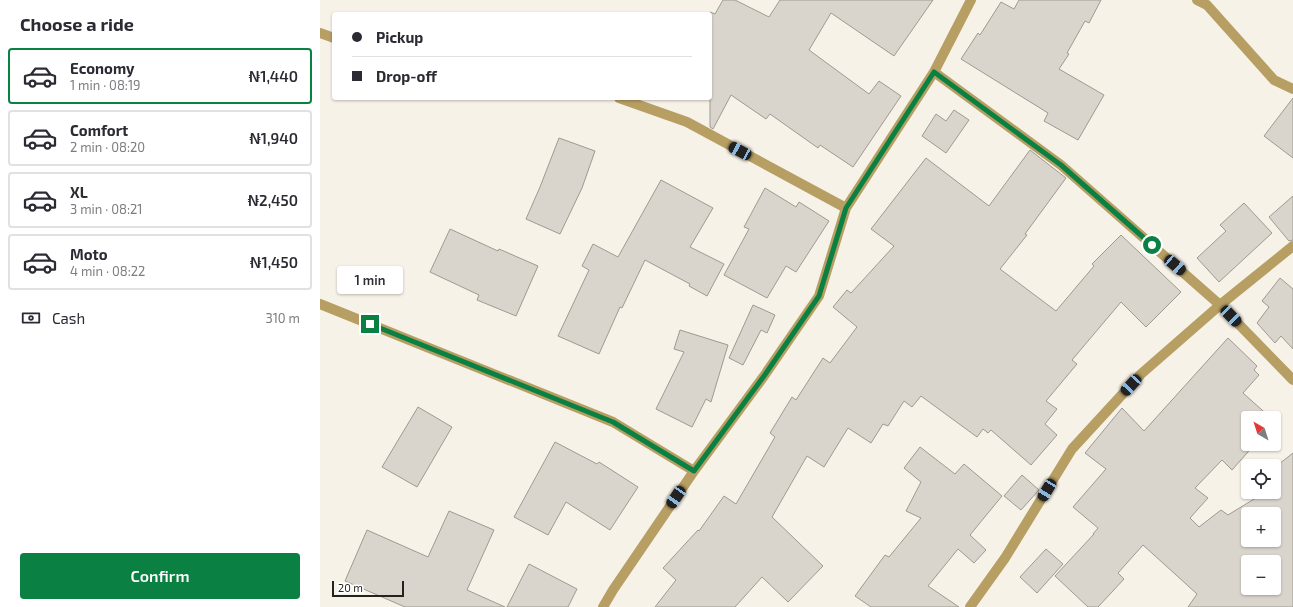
<!DOCTYPE html>
<meta charset="utf-8">
<style>
:root{--surface:#fff;--page:#f7f7f7;--text:#2b2b33;--muted:#7c7c81;--line:#e1e1e2;--accent:#0b8043}
body{margin:0;font-family:"Exo 2",sans-serif;background:var(--page);color:var(--text);height:100vh;display:flex;flex-direction:column;font-size:15px;white-space:nowrap}
*{box-sizing:border-box;margin:0}
p{font-size:13px;color:var(--muted)}
.icon{flex:none;width:22px;height:22px;fill:none;stroke:currentColor;stroke-width:2;stroke-linecap:round;stroke-linejoin:round}
.map{position:relative;flex:1;overflow:hidden}
.sheet{display:flex;flex-direction:column;background:var(--surface);width:320px}
.sheet>*{flex:none}
.hud{position:absolute;left:12px;top:12px;width:380px;height:88px;border-radius:4px;box-shadow:0 1px 3px #0004;display:grid;align-content:center;height:88px;padding:0 20px;background:var(--surface)}
.needle{width:26px;rotate:321deg}
.buttons{position:absolute;left:921px;top:411px;display:grid;gap:8px}
.buttons a{display:grid;place-items:center;width:40px;height:40px;border-radius:4px;background:var(--surface);box-shadow:0 1px 3px #0004;font-size:20px}
.scale{position:absolute;left:12px;bottom:10px;width:72px;box-sizing:border-box;padding-left:4px;border:2px solid #23221e;border-top:0;font-size:11px;line-height:14px;white-space:nowrap;color:#23221e;-webkit-text-stroke:3px #fff;paint-order:stroke}
.end{position:absolute;width:18px;height:18px;margin:-9px;border:5px solid #0b8043;background:#fff;box-shadow:0 0 0 2px #fff}
.from{border-radius:50%}
.bubble{position:absolute;height:28px;border-radius:4px;background:var(--surface);box-shadow:0 1px 3px #0004;font-size:13px;font-weight:600;line-height:28px;text-align:center}
.car{position:absolute;width:12px;height:24px;margin:-12px -6px;border-radius:5px;box-shadow:0 0 3px 1px #0007;background:linear-gradient(#222 24%,#8ab4d8 0 40%,#222 0 76%,#8ab4d8 0 86%,#222 0)}
.hud b{display:flex;align-items:center;gap:14px;height:38px;font-size:15px}
.hud b+b{border-top:1px solid var(--line)}
.hud i{width:10px;height:10px;background:var(--text)}
ul{padding:0;list-style:none}
li{display:flex;align-items:center;gap:12px;height:56px;margin:0 8px 6px;padding:0 12px;border:2px solid var(--line);border-radius:4px}
li div{flex:1}
li b{display:block;font-size:15px}
li em{font-style:normal;font-weight:600}
li.selected{border-color:var(--accent)}
li>.icon{width:36px;height:36px;stroke-width:1.5}
h2{padding:0 20px;font-size:18px;line-height:48px}
.pay{display:flex;align-items:center;gap:10px;height:44px;padding:0 20px;font-size:15px}
.pay p{margin-inline-start:auto}
.action{display:flex;gap:8px;margin-top:auto;padding:8px 20px}
.action a{flex:1;height:46px;border-radius:4px;background:var(--accent);color:#fff;font-size:16px;font-weight:600;line-height:46px;text-align:center}
main{display:flex;flex:1;min-height:0}
.map>svg:first-child{display:block}
.building{fill:#dad5cc;stroke:#9e9a91;fill-rule:evenodd}
.lines{fill:none;stroke-linecap:round;stroke-linejoin:round}
.minor{stroke:#b79e63;stroke-width:10}
.route{stroke:#0b8043;stroke-width:5}
</style>
<main>
<section class="sheet">
<h2>Choose a ride</h2>
<ul>
<li class="selected"><svg class="icon" aria-label="car" viewBox="0 0 24 24"><path d="M5 17H2v-5l4-1 3-4h7l3 4 3 1v5h-3M9 17h6M6 11h13"/><circle cx="7" cy="17" r="2"/><circle cx="17" cy="17" r="2"/></svg><div><b>Economy</b><p>1 min · 08:19</p></div><em>₦1,440</em></li>
<li><svg class="icon" aria-label="car" viewBox="0 0 24 24"><path d="M5 17H2v-5l4-1 3-4h7l3 4 3 1v5h-3M9 17h6M6 11h13"/><circle cx="7" cy="17" r="2"/><circle cx="17" cy="17" r="2"/></svg><div><b>Comfort</b><p>2 min · 08:20</p></div><em>₦1,940</em></li>
<li><svg class="icon" aria-label="car" viewBox="0 0 24 24"><path d="M5 17H2v-5l4-1 3-4h7l3 4 3 1v5h-3M9 17h6M6 11h13"/><circle cx="7" cy="17" r="2"/><circle cx="17" cy="17" r="2"/></svg><div><b>XL</b><p>3 min · 08:21</p></div><em>₦2,450</em></li>
<li><svg class="icon" aria-label="car" viewBox="0 0 24 24"><path d="M5 17H2v-5l4-1 3-4h7l3 4 3 1v5h-3M9 17h6M6 11h13"/><circle cx="7" cy="17" r="2"/><circle cx="17" cy="17" r="2"/></svg><div><b>Moto</b><p>4 min · 08:22</p></div><em>₦1,450</em></li>
</ul>
<div class="pay"><svg class="icon" aria-label="cash" viewBox="0 0 24 24"><path d="M3 7h18v10H3z"/><circle cx="12" cy="12" r="2"/></svg>Cash<p>310 m</p></div>
<div class="action"><a>Confirm</a></div>
</section>
<div class="map">
<svg width="973" height="607" viewBox="0 0 973 607">
<rect width="100%" height="100%" fill="#f7f2e8"/>
<path class="building" d="M403,0h12l34,17 11,-17h153l-39,56 -63,-43 -22,37 60,44 10,-13 22,15 -48,71 -33,-22 -2,3 -48,-34 -4,5 -35,-24 -18,34 -3,-2v-115l5,2z
M699,0h82l-12,23 -4,-2 -18,32 2,1 -10,15 45,26 -26,45 -34,-19 4,-8 -87,-54 17,-26 2,2 21,-33 13,7z
M973,98v60l-29,-22z
M634,110l15,10 -23,33 -24,-17 14,-22 10,7z
M239,138l36,13 -13,37 -22,46 -34,-15 14,-32z
M710,150l36,28 -41,56 2,1 -27,34 56,42 38,-45 -2,-2 29,-29 60,57 -35,35 -25,-25 -49,58 5,4 -31,37 11,8 -12,15 12,11 -26,30 -40,-35 -3,3 -5,-4 -6,8 -56,-41 -9,11 -8,-6 -16,25 -5,-2 -12,19 -23,-15 -24,39 -17,-11 -35,61 51,49 -35,36 -26,-25 -27,30h-80l21,-27 -13,-12 35,-38 1,1 25,-35 12,8 39,-67 -5,-4 22,-36 4,3 27,-42 7,5 27,-36 -24,-20 14,-17 4,3 43,-47 -23,-17 55,-71 63,48z
M341,180l52,28 -23,39 34,17 -17,32 -18,-10 1,-2 -45,-24 -23,48 -2,-1 -21,47 -41,-18 31,-66 -7,-4 11,-22 25,13z
M445,188l31,19 3,-5 30,19 -33,51 -10,-6 -19,32 -43,-23 25,-46 -5,-2z
M973,196v44l-4,1 -20,-24z
M924,203l28,30 -53,49 -22,-24 29,-27 -6,-6z
M130,229l48,22 1,-2 39,17 -22,50 -39,-16 2,-5 -49,-23z
M960,278l13,11v60l-12,-13 -6,7 -18,-20 12,-16 -7,-6z
M433,305l22,10 -8,18 -6,-3 -18,35 -14,-7z
M360,330l48,15 -17,57 -5,-3 -14,28 -36,-18 28,-57 -10,-3z
M908,338l29,28 -3,4 5,5 -16,18 28,25h-23v26h7l-23,26 -10,-10 -27,28 13,10 -18,20 9,9 22,-17 7,5 31,-19 -4,-4h19v-24l19,-15v154h-105l9,-13 -54,-49 -25,28 6,6 -26,28h-10l-33,-31 39,-42h-1l5,-6 -25,-21 33,-38 -21,-16 37,-45 22,23zM928,514h26v26h-26zM928,562h26v26h-26z
M98,407l34,20 -35,60 -35,-20z
M235,442l42,22 2,-2 39,25 -28,43 -44,-28 -18,33 -34,-18z
M600,447l35,27 9,-10 38,32 -32,39 16,15 -12,13 -16,-14 -30,37 31,21h-88l-16,-11 30,-41 4,2 32,-39 -15,-7 15,-29 -17,-14z
M702,475l17,15 -18,20 -17,-14z
M129,511l45,19 -27,60 38,17h-100l-60,-26 22,-51 61,27z
M726,549l17,15 -26,29 -17,-16z
M209,564l48,25 -9,18h-61z"/>
<g class="lines">
<path class="minor" d="M877,0l10,5 67,75 19,9
M0,33l14,5
M614,72l127,93 159,140 73,75
M299,98l68,24 159,86
M0,304l293,118 81,49
M283,607l10,-17 81,-119 70,-95 55,-80 27,-88 88,-136 37,-72
M650,607l35,-49 67,-109 69,-75 79,-69 73,-59"/>
</g>
<g class="lines">
<path class="route" d="M50,324l243,98 81,49 70,-95 55,-80 27,-88 88,-136 127,93 91,80"/>
</g>
</svg>
<div class="buttons">
<a><svg class="needle" viewBox="-14 -14 28 28"><path d="M0-13l5 13h-10z" fill="#e53935"/><path d="M0 13l5-13h-10z" fill="#7c7c81"/></svg></a>
<a><svg class="icon" aria-label="locate" viewBox="0 0 24 24"><circle cx="12" cy="12" r="6"/><path d="M12 2v4M12 18v4M2 12h4M18 12h4"/></svg></a>
<a>+</a>
<a>−</a>
</div>
<div class="scale">20 m</div>
<i class="end from" style="left:832px;top:245px"></i>
<i class="end" style="left:50px;top:324px"></i>
<div class="bubble" style="left:17px;top:266px;width:66px">1 min</div>
<i class="car" style="left:420px;top:151px;rotate:298deg"></i>
<i class="car" style="left:855px;top:265px;rotate:131deg"></i>
<i class="car" style="left:911px;top:316px;rotate:136deg"></i>
<i class="car" style="left:811px;top:385px;rotate:223deg"></i>
<i class="car" style="left:727px;top:490px;rotate:211deg"></i>
<i class="car" style="left:356px;top:497px;rotate:214deg"></i>
<div class="hud">
<b><i class="from"></i>Pickup</b>
<b><i></i>Drop-off</b>
</div>
</div>
</main>
